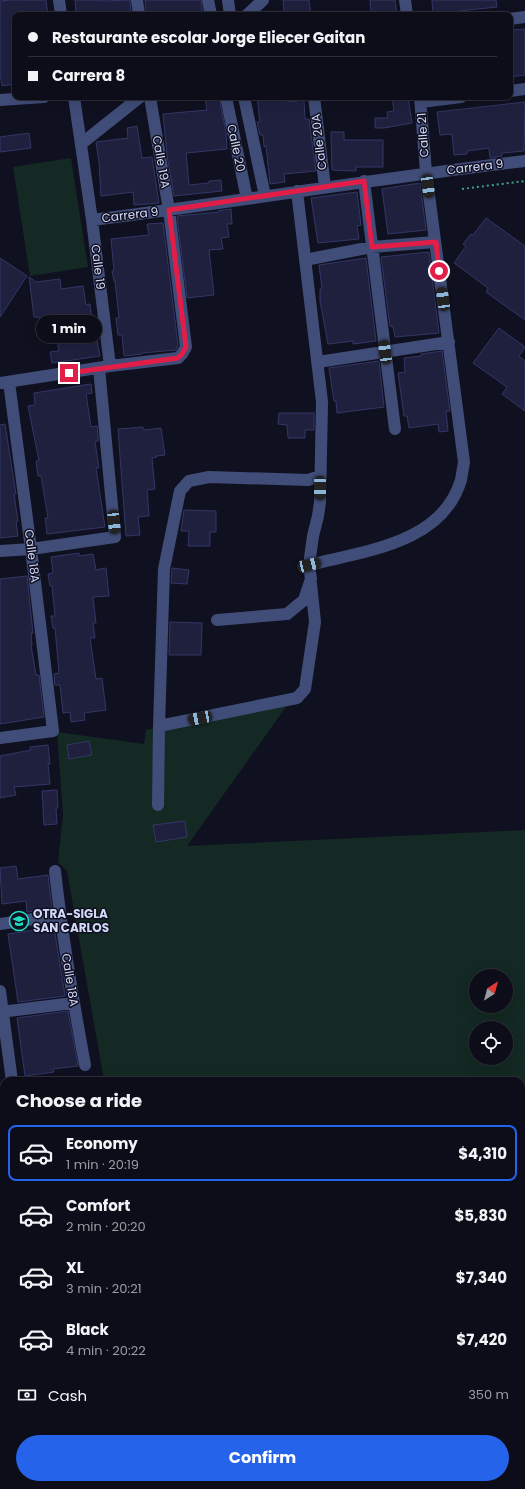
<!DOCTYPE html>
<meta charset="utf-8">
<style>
:root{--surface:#0c0d18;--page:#151621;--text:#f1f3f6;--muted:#9a9ca2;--line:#2c2d37;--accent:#2563eb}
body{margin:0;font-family:Poppins,sans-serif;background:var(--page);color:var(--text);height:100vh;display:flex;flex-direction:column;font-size:15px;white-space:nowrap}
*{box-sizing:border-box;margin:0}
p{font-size:13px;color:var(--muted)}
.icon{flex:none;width:22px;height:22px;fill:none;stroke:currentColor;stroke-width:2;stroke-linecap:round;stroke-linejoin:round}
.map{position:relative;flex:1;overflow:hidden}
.panel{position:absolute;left:0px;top:1077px;width:525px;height:412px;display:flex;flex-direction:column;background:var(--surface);border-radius:12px 12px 0 0;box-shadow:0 4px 16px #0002,0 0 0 1px var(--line)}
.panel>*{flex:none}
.hud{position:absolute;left:12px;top:12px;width:501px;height:88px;border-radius:8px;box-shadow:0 4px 16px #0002,0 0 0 1px var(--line);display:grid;align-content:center;height:88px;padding:0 16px;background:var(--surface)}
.needle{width:26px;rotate:36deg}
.tools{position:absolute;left:469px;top:969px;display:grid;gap:8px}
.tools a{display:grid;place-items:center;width:44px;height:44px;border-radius:50%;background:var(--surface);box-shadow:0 4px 16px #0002,0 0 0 1px var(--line);font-size:20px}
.end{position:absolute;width:18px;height:18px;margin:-9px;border:5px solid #e11d48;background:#fff;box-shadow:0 0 0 2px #fff}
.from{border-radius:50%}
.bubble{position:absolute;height:28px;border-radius:14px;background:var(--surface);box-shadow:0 4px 16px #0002,0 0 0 1px var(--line);font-size:13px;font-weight:700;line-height:28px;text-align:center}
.car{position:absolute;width:12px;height:24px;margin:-12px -6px;border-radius:5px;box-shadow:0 0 3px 1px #0007;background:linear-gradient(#222 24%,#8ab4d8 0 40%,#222 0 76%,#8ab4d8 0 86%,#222 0)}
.hud b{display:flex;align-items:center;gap:14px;height:38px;font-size:15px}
.hud b+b{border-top:1px solid var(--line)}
.hud i{width:10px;height:10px;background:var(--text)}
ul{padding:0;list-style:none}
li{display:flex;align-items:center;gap:12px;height:56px;margin:0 8px 6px;padding:0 8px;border:2px solid transparent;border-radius:8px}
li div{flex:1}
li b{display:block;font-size:15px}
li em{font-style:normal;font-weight:700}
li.selected{border-color:var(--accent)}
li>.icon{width:36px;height:36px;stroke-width:1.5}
h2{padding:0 16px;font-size:18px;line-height:48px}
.pay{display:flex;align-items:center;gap:10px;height:44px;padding:0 16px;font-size:15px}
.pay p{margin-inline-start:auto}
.button{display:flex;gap:8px;margin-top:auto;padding:8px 16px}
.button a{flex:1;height:46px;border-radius:24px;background:var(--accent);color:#fff;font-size:16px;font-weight:700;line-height:46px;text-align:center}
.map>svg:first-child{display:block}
.green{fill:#142923;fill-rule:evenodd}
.building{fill:#1e203e;stroke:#333667}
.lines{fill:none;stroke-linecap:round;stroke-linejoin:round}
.path{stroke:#3ea485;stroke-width:2;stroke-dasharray:2 3;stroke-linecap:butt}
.minor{stroke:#414d79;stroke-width:12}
.route{stroke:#e11d48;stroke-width:5}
.labels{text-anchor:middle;stroke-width:3;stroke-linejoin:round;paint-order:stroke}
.street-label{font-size:12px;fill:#d4d9f9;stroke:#101120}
.poi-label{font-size:12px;font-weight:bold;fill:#d4d9f9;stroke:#101120;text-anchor:start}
</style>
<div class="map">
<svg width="525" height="1489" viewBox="0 0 525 1489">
<rect width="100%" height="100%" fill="#101120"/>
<path class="green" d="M71,158l17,109 -58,9 -17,-109z
M288,704l-101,142 338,-16v659h-525v-401l4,-1v398h517v-404h-431l14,-1 -37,-209 -9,-9 5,-47 -6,-83 87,12 2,-14zM476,976h30v30h-30zM476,1028h30v30h-30z"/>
<path class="building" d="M10,0h36l2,15h-33v69l-13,2 -2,-13v-72z
M75,0h28v1l27,-1 1,15h-55z
M145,0h56l2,15h-57z
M283,0h26l2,15h-11v-3l-16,2z
M370,0h25l2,15h-26z
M432,0h64l1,7 -29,3 -12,2 1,1 -24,2z
M525,29v46l-15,2v-47z
M205,97h14l7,35 1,17 -41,4 3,32 20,-2v-2l12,-1 1,11 -48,5 -7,-41 -4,-41 44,-4z
M257,97h30l1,5 16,-2 1,19h4l7,52 -32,3 1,8 -15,2 -4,-38 -2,1 -1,-12h-3l-3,-13h3z
M392,97h16l4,26 -28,5h-9v-10h13l-1,-6 7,-1z
M525,102l-1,49 -22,2v3l-12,2 -1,-10 -22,3v3l-13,1 -2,-21 -12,1 -3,-23z
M137,126l5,32 10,-1 7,46 -25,2 -1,-13 -32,4 -2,-34 -3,-20 32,-4 -1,-10z
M331,132h13v8h39v27h-27v4l-24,-1z
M29,133l2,15 -31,4v-15z
M420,183l6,47 -38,4 -6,-45z
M357,192l4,33 -4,1 2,13 -41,4 -7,-45z
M231,209l1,15h-5l2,13 -8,1 2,11 -14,1 5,45 -27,3 -10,-82 42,-4 -1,-1z
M486,218l39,28v74l-39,-28 2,-4 -34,-25 12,-17 -3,-2 8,-10 2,1z
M163,223l15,122 -2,5 -34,3v1l-18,2 -2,-21h-4l-2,-17h3l-4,-37h-1l-2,-10h2l-3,-32 38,-4 -2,-11z
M429,252l10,81 -44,4 -2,-10 -3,-1 -9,-69z
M0,258l27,18 -27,41z
M366,258l10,83 -23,3v-3l-25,3 -8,-43v-12l2,-1 -3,-23z
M29,277l7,5 24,-3 1,10 22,-3 3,19 4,-1 5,37h2l3,15 -48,7 -2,-11 9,-1 -5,-30 -14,2 -1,-6h-5z
M499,328l26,19 -6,9 6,5v50l-23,-17 5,-7 -34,-24z
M442,351l8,60h-4l2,20 -9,1 -1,-8 -29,4 -2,-12h-3l-6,-43 7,-1 -1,-14 17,-2v-2z
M379,361l5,46 -47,6 -1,-12h-2l-5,-33z
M91,384l1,9 -6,1 5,33 6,-1 1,9v6l-3,1 4,26h-3l9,59 -58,7 -2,-16h3l-7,-42h-3l-2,-15h3l-11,-55 7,-1 -1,-12z
M279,413h35v17h-9v8h-17l-1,-13 -9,-1z
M5,424l11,70h-2l4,27 -2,1 2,14 -18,2v-113z
M143,427l1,3 17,-2 4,27 -9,1 1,1 -5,1 3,31 -8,1 2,26 -11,1 2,18 -14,1 -8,-107z
M184,510l32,1v21h-6v14h-22l1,-15h-8z
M79,553v3l14,-2 3,16 10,-2 3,28 -16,1 3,26h-3l2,15h-5l6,41 6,-1 4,32 -22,3 1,7 -14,2 -1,-10 -7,1 -3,-28h-5l-1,-11 5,-1 -4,-45h-2l-2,-12h4l-3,-30h-2l-2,-12 5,-1 -2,-16z
M172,568l17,2 -2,14 -16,-1z
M27,576l6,57h-2l1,12h-1l5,30h3l5,42 -44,7v-145z
M170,622l32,1 -1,32h-32z
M89,741l3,14 -23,4 -2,-14z
M48,745l2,19h-2l2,20 -36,3 2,8 -16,3v-42l31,-6 -1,-3z
M57,790l1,18h-2l1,16 -13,1 -2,-34z
M185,821l2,16 -31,5 -3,-17z
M16,866l2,13 30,-4 4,34 -25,3 -1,-11 -24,3 -2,-36z
M54,927l11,69 -47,6 -10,-68z
M68,1011l10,55 -25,3 1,3 -29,4 -8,-58z"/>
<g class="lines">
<path class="path" d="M462,189l63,-8"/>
<path class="minor" d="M59,0l2,15
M137,0l2,15
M208,0l3,15
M228,0l2,15
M405,0l2,15
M247,15l16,-15
M510,19l15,-2
M510,91l15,-2
M74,97l18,123 18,146
M226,97l21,102
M244,97l21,99
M314,97l11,90
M0,100l44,-3
M421,102l40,-5
M81,144l59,-47
M364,181l31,248
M92,220c144,-18 288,-42 433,-59
M305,260l67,-13 63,-5
M318,362l131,-20
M0,383l110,-17 68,-8 4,-4 4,-7 -17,-137 -19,-113
M0,551l31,-2 84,-12 -16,-169
M309,565c55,-14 133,-21 152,-85 1,-6 2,-12 3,-18l-38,-290 -6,-75
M217,620l70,-6 17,-14 7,-21 -2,-14 4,-29 5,-20 2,-14 2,-100 -25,-211
M159,726l138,-28 8,-9 10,-67 -4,-38
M0,738l53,-7 -22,-182 -22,-167
M158,805l1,-79 5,-157 16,-78 9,-10 20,-4 99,3 12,-4
M55,871c7,65 18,129 30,194
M0,924l60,-9
M0,991l12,90
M0,1012l73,-9
M521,1154l4,-1"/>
</g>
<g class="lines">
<path class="route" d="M69,373l109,-15 4,-4 4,-7 -17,-137 195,-29 8,66 64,-5 3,29"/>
</g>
<defs>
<symbol id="school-ring" viewBox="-11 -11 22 22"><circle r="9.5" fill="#101120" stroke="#1ddcc0" stroke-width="1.5"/><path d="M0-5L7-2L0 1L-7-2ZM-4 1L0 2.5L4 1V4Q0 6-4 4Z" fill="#1ddcc0"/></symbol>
</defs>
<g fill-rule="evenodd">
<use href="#school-ring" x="8" y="910" width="22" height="22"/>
</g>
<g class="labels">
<g class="street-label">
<text transform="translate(423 135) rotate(-94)" y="4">Calle 21</text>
<text transform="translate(319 142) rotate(-97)" y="4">Calle 20A</text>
<text transform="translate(236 148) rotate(78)" y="4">Calle 20</text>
<text transform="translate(161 162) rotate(80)" y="4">Calle 19A</text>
<text transform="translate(475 167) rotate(-7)" y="4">Carrera 9</text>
<text transform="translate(130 215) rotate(-7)" y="4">Carrera 9</text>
<text transform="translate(98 267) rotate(83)" y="4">Calle 19</text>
<text transform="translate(32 556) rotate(83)" y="4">Calle 18A</text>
<text transform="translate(70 980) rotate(81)" y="4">Calle 18A</text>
</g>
<g class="poi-label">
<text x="33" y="918">OTRA-SIGLA<tspan x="33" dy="14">SAN CARLOS</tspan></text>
</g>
</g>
</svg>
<div class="tools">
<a><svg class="needle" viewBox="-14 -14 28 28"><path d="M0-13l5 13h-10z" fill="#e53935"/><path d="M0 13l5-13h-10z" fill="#9a9ca2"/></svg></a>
<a><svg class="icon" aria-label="locate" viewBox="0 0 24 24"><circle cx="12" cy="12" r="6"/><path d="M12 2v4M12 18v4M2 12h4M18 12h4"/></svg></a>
</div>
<i class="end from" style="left:439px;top:271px"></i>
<i class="end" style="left:69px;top:373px"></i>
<div class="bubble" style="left:36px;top:315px;width:66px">1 min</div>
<i class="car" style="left:428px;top:186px;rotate:172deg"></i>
<i class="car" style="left:443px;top:299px;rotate:352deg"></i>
<i class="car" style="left:385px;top:352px;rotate:353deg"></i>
<i class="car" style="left:320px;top:488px;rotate:180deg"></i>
<i class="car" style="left:114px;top:522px;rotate:174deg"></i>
<i class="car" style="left:309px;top:565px;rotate:77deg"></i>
<i class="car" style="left:200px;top:718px;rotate:259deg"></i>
<div class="hud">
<b><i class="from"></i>Restaurante escolar Jorge Eliecer Gaitan</b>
<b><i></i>Carrera 8</b>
</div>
<section class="panel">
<h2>Choose a ride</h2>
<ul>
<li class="selected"><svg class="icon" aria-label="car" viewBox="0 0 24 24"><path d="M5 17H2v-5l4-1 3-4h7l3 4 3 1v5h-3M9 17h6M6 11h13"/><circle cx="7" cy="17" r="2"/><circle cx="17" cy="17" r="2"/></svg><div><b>Economy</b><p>1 min · 20:19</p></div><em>$4,310</em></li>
<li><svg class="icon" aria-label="car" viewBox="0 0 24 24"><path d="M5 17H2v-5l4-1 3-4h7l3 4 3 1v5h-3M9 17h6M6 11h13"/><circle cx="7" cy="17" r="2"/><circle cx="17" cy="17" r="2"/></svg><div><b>Comfort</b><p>2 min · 20:20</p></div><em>$5,830</em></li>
<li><svg class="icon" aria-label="car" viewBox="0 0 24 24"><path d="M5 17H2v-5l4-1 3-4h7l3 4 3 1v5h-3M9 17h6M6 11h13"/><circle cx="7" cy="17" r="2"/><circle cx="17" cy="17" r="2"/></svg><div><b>XL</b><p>3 min · 20:21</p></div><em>$7,340</em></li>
<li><svg class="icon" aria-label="car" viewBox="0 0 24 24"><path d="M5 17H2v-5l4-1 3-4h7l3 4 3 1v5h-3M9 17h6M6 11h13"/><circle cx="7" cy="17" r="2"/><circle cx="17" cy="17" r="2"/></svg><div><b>Black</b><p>4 min · 20:22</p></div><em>$7,420</em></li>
</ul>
<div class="pay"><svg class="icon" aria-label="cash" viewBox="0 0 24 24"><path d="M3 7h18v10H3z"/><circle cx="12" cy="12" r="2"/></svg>Cash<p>350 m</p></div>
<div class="button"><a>Confirm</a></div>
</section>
</div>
